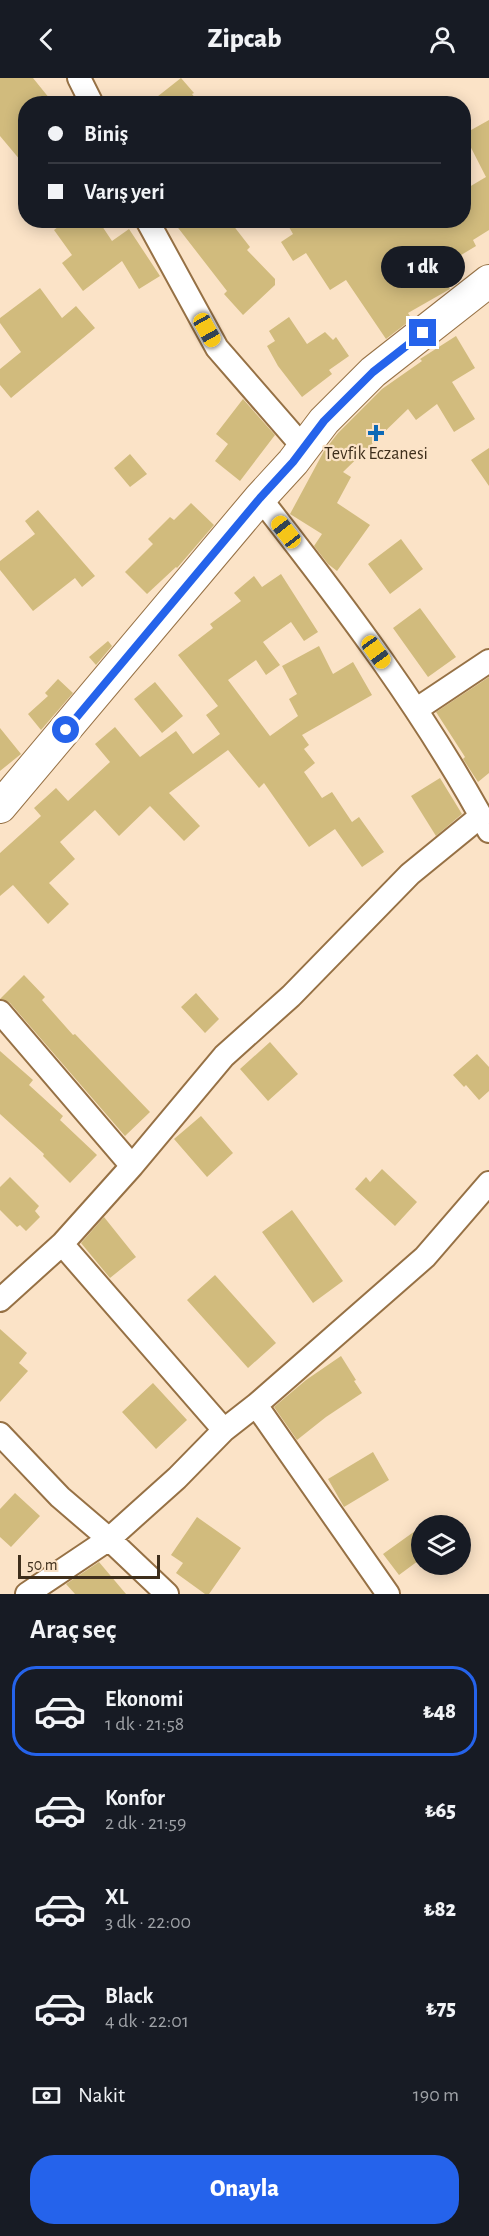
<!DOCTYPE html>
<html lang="tr">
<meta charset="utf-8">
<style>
:root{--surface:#171b24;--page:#20242c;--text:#f1f3f6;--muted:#9ea1a6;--line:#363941;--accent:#2563eb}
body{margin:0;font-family:"Alegreya Sans",sans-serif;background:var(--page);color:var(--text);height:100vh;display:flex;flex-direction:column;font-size:22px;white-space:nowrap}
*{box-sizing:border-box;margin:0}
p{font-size:20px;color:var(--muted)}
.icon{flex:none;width:33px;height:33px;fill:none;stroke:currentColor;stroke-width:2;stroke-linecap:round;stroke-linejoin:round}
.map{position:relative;height:1516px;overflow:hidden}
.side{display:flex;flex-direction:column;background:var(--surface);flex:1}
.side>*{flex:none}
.guide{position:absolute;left:18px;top:18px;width:453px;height:132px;border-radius:24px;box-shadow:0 3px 15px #0003;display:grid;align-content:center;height:132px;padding:0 30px;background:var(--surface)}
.tools{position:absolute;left:411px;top:1437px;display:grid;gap:12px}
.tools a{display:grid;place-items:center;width:60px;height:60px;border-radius:50%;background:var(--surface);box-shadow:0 3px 15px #0003;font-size:30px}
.scale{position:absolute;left:18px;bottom:15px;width:142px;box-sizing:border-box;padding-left:6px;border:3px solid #3e2e1b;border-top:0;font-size:16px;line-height:21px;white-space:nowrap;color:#3e2e1b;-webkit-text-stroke:4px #fbe3c7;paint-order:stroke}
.end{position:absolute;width:27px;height:27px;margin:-14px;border:8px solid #2563eb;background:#fff;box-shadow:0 0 0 3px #fff}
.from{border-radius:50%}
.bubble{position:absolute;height:42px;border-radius:21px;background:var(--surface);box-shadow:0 3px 15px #0003;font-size:20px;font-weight:800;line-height:42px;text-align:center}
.car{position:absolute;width:18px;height:36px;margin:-18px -9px;border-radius:8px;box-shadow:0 0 4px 2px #0007;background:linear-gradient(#f5c518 24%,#345 0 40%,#f5c518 0 76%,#345 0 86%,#f5c518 0)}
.guide b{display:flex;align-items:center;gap:21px;height:57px;font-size:22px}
.guide b+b{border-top:2px solid var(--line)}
.guide i{width:15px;height:15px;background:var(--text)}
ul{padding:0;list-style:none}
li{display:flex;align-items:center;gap:18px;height:90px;margin:0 12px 9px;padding:0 18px;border:3px solid transparent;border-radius:24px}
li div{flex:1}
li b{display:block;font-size:22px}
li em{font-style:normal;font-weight:800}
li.selected{border-color:var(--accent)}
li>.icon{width:54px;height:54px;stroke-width:1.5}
h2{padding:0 30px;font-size:27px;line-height:72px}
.pay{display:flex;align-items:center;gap:15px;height:66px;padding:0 30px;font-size:22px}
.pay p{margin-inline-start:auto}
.cta{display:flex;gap:12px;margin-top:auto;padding:12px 30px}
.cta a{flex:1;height:69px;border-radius:24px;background:var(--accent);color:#fff;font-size:24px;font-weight:800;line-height:69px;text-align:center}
header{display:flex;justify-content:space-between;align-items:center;height:78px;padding:0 30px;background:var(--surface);font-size:27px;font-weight:800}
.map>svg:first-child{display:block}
.building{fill:#d1bb7d}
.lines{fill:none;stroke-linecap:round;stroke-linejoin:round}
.minor-casing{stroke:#967145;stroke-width:26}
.secondary-casing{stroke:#967145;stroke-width:34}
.minor{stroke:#fff;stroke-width:22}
.secondary{stroke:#fff;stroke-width:32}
.route{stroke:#2563eb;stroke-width:8}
.poi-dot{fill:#0c69b6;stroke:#fbe3c7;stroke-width:2}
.labels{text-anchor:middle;stroke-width:4.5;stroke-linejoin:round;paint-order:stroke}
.poi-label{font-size:18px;fill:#3e2e1b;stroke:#fbe3c7}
</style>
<header><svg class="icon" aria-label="back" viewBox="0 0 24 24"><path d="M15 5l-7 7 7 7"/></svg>Zipcab<svg class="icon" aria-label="person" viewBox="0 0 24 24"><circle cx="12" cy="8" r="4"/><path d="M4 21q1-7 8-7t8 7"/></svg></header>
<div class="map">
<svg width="489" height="1516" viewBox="0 0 489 1516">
<rect width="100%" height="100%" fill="#fbe3c7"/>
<path class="building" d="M0,0h33l21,26h-28v63l-26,-31z
M181,0l13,15 -2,1 8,10h-52z
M489,42v110l-16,10 3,6 -38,23 12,20 -42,24 4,6 -26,20 -40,-59 -16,10 -24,-37 -13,8 -12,-19 12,-8 -4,-7 11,-7h164v-30l22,-13 -22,-43z
M67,142h31l14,21 17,-12 31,47 -21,13 -17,-28 -39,30 -21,-28 10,-8 -18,-25z
M172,142h57l21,27 -3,3 28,29v6l-32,30 -19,-21 3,-3z
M40,210l22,30 14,-12 19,22 -84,70 -11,-13v-16l21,-17 -21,-29v-5z
M289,239l18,27 18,-12 8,8 3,-3 13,19 -20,14 3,4 -30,23 -24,-31 -11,-20 8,-5 -6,-10z
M456,258l19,32 -23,14 23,37 -21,13 -17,-28 -21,16 -8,-11 -65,63 8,5 -14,26 33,22 -33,46 -9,-7 -14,-18 8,-12 -32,-20 34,-63 14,-18 44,-44 40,-28 -2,-2z
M243,321l32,36 -35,46 -25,-20 13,-17 -12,-10z
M489,370v38l-18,-26z
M130,376l17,20 -17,13 -16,-19z
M191,425l23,22 -37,43 -1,-1 -29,27 -22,-22 28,-28 -5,-5 22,-22 4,3z
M38,432l57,66 -13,11 -7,-9 -42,33 -33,-41v-9l35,-27 -10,-13z
M401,461l22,30 -33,25 -22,-30z
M281,496l37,58 -14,9 -13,-19 -28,20 17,23 -14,10 -10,-15 -28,20 42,56 28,-20 -9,-17 8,-5 -15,-28 37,-20 14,28 20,-12 19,33 -70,40 7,10 -5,4 11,14 -11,9 18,26 10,-6 20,30 7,-5 25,35 -22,15 -27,-38 -26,18 -45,-64 -5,5 -31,-38 -59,43 31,33 -16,15 -34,-35 -31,30 -24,-26 -35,32 15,17 -26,24 20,21 -21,20 -35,-39 -13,11v-43l41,-37 -7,-8 22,-20 12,13 42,-39 -15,-18 20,-17 25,30 36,-26 17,23 27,-20 -14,-19 12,-9 -40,-51 35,-27 -3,-4 31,-23 -7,-8 20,-17 8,11z
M420,530l36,49 -28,20 -35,-49z
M108,563l4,5 -16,19 -7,-8z
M489,599v96l-11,9 -15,-23 2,-2 -29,-45z
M58,601l15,14 -32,37 -13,-16 20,-18 -3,-3z
M155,604l28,34 -21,17 -28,-34z
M0,650l21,26 -21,17z
M440,700l22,36 -26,22 -25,-40z
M24,897l21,22 -3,3 31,35 2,-1 75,78 -25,24 -115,-133 -10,-4z
M196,915l23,26 -14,14 -24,-26z
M270,964l28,32 -30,27 -28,-32z
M0,973l33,29 -4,5 34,31 -3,4 37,35 -27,28 -27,-27 1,-2 -44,-40z
M477,976l12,13v24l-10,9 -13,-15 -2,2 -11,-12z
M201,1038l32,37 -26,24 -33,-38z
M382,1091l35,33 -22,24 -40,-37 11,-12 4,5z
M10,1099l29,29 -4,5 5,6 -14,14 -6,-6 -3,2 -17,-17v-23z
M292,1132l51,71 -30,22 -51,-71z
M104,1139l32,40 -26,21 -29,-35z
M215,1197l61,68 -28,25 -61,-68z
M0,1251l27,24 -8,10 9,8 -28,31z
M341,1278l15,24 -2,1 8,12 -36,24 -29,23 -23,-33 32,-27z
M153,1305l34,37 -31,29 -34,-37z
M373,1374l16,28 -45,27 -16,-28z
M15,1415l25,23 -29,31 -11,-10v-28z
M197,1439l44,31 -32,46h-4l-29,-21 7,-10 -12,-8z
M422,1448v32l-23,17 -16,-21z
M99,1484l27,32h-51l-9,-10z"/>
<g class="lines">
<defs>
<path id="minor" d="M79,0l13,26
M147,142l70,128 87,100
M260,420c83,106 165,214 229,333
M417,631l72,-48
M0,934l132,154
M62,1166l162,186
M0,1222l62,-56 70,-78 92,-110 67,-60 119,-122 71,-58
M256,1327l132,189
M0,1356l60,63 49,42 58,55
M27,1516l82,-55 68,-61 47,-48 32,-25 169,-148 64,-74"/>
<path id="secondary" d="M0,729l260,-309 33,-36 31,-41 49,-49 116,-91"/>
</defs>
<use href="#minor" class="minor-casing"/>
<use href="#secondary" class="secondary-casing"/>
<use href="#minor" class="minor"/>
<use href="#secondary" class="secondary"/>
</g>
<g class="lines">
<path class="route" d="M66,652l194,-232 33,-36 31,-41 49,-49 50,-39"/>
</g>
<path class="poi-dot" d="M373 346h6v6h6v6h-6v6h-6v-6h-6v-6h6z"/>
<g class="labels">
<g class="poi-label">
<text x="376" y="381">Tevfik Eczanesi</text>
</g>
</g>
</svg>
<div class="tools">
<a><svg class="icon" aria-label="layers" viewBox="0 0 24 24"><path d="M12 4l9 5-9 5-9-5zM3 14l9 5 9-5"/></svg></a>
</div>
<div class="scale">50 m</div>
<i class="end from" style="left:66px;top:652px"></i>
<i class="end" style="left:423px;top:255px"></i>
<div class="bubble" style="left:381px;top:168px;width:84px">1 dk</div>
<i class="car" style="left:207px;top:252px;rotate:151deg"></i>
<i class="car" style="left:286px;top:454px;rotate:322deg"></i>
<i class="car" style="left:376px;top:574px;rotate:144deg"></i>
<div class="guide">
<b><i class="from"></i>Biniş</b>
<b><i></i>Varış yeri</b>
</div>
</div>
<section class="side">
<h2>Araç seç</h2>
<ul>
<li class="selected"><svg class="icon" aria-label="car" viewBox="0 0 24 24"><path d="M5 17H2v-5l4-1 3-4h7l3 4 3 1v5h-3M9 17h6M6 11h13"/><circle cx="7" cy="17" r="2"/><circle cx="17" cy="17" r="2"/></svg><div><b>Ekonomi</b><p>1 dk · 21:58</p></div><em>₺48</em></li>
<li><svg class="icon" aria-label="car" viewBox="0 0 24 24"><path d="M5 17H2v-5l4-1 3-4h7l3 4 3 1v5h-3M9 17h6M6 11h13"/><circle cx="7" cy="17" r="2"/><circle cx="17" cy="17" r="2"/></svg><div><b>Konfor</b><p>2 dk · 21:59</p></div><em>₺65</em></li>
<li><svg class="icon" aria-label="car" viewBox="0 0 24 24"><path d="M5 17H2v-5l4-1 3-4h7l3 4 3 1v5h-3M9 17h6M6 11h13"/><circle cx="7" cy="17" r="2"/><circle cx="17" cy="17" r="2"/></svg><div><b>XL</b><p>3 dk · 22:00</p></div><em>₺82</em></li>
<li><svg class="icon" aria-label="car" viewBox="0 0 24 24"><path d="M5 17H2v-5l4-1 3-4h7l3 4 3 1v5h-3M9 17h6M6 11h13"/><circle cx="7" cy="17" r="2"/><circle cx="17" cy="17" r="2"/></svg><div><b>Black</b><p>4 dk · 22:01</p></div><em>₺75</em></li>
</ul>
<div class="pay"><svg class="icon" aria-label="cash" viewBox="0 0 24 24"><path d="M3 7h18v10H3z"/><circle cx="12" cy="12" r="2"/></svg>Nakit<p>190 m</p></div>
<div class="cta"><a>Onayla</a></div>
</section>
